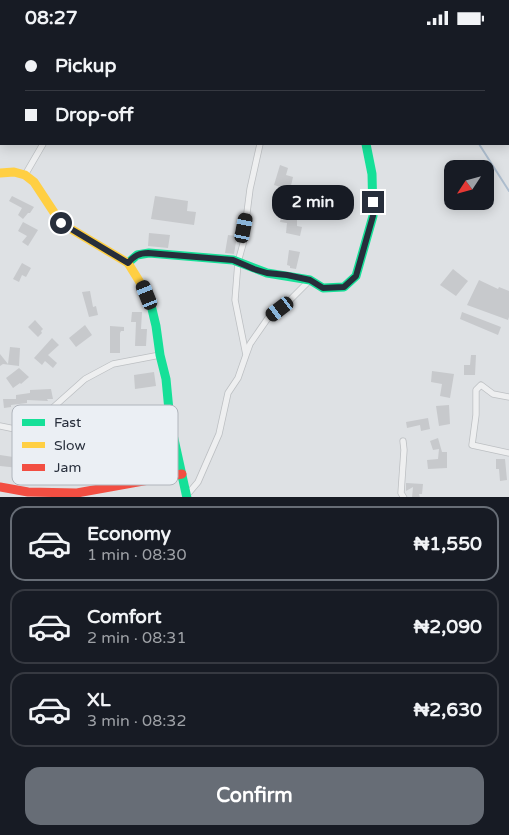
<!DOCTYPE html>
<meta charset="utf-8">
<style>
:root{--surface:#171b24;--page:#242831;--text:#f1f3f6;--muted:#9ea1a6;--line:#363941;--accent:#676d76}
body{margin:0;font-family:"Varela Round",sans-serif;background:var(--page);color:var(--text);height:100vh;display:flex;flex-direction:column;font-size:19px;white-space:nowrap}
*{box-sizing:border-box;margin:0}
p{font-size:16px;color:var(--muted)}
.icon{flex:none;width:28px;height:28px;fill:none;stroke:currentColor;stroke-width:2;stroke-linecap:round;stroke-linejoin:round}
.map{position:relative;height:462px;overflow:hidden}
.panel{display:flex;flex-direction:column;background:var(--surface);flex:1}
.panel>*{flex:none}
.top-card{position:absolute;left:0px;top:0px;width:510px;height:110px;box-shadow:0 2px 12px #0003;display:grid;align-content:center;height:110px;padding:0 25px;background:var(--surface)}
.needle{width:32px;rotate:234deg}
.tools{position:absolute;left:444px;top:125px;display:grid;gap:10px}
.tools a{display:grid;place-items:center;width:50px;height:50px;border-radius:10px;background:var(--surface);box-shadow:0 2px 12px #0003;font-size:25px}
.end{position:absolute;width:22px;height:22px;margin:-11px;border:6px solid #272e3b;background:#fff;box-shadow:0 0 0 2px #fff}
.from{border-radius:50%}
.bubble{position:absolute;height:35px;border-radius:15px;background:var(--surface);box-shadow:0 2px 12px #0003;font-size:16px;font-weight:700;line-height:35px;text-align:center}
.car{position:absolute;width:15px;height:30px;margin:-15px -8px;border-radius:6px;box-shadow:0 0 4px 1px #0007;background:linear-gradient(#222 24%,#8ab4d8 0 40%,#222 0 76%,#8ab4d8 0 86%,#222 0)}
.top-card b{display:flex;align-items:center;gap:18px;height:48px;font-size:19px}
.top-card b+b{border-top:1px solid var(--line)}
.top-card i{width:12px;height:12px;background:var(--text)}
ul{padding:9px 0 0;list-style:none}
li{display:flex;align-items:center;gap:15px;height:75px;margin:0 10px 8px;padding:0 15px;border:2px solid var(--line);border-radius:15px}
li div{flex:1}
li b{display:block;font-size:19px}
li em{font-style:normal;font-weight:700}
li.selected{border-color:var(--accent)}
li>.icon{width:45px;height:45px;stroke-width:1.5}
.primary-button{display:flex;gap:10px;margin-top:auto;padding:10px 25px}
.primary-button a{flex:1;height:58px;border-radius:15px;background:var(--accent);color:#fff;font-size:20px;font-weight:700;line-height:58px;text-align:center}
.status{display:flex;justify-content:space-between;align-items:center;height:35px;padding:0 25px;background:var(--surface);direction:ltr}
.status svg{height:14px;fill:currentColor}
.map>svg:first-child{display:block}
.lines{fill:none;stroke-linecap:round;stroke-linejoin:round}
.stream{stroke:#adbdce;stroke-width:2}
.building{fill:#c7c9cc}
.street-casing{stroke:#bcbfc2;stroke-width:7}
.street{stroke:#eeeff0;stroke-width:5.5}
.fast{stroke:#16e098;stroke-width:9}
.slow{stroke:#ffcf43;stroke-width:9}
.jam{stroke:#f24e42;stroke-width:9}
.route{stroke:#272e3b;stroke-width:6}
.key{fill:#ebeff4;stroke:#b0b5bc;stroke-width:1}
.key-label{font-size:14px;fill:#272e3b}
</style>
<div class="status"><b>08:27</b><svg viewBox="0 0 49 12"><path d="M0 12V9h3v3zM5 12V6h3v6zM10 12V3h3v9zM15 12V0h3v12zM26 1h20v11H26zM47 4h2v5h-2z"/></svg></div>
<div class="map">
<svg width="509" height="463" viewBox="0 0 509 463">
<rect width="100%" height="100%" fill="#dee1e4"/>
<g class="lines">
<path class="stream" d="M410,0l1,1
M479,109l30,47"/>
</g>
<path class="building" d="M280,130l8,3 -2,7 7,2 -3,13 -16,-5z
M12,161l22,11 -4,6h-2l-5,6 -5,-4 4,-7 -13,-7z
M155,161l33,5 -1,10 9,1 -2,13 -43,-6z
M282,178l15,3v10l5,1 -2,9 -14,-3 1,-10 -7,-1z
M23,187l15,8 -10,16 -6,-4 5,-6 -9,-5z
M149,198l21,2 -2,13 -20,-2z
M228,200l9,1 -3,18 -9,-1z
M289,215l11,2 -4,17 -6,-1v-2l-3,-1z
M22,228l9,5 -5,9 -4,-2 -3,7 -6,-3z
M453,234l15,12 -12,15 -16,-11z
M479,245l19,9 1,-2 10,4v26l-1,3 -41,-15z
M90,256l3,16 3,-1 2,9 -9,2 -7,-25z
M132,277h10l-1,17h6l-1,17h-11l1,-24h-5z
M462,277l39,15 -3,8 -38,-16z
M35,285l8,9 -2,2 1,2 -4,4 -10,-10z
M85,290l7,10 -16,12 -7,-9z
M110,291l14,1v4h-3l-1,2v20h-10z
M52,303l7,7 -11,10 9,8 -4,5 -8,-7 -3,4 -8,-7z
M10,312l10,1 -1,18 -16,-2 -3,2v-12l8,10z
M471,320h5l-1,20h-11v-10h6z
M19,333l10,9 -8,7 -1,-1 -7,5 -7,-10z
M432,336l22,3 -4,24 -10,-2 2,-12 -11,-2z
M154,337l2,14 -21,3 -1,-14z
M51,354l2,10h-6l1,2 -21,-1v3l-16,2v2l-7,1 -1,-9h13v-4l14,-2v-3z
M449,370l1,19 -11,2 -3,-20z
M428,383l2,11 -9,2 -1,-6 -13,3 -1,-6z
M438,403l4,14h5v16l-19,1 -1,-9 11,-1 1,-10 -6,1 -3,-9z
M0,420l20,3 1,-3 9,1 -1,13 -29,-3z
M496,424h9l2,21 -7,1 -1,-12h-3z
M406,448l17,1 -1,10h-3l1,4h-8l1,-11 -7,4z"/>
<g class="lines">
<defs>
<path id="street" d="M44,0v1
M147,0l2,1
M180,1l6,-1
M25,140l18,-31
M246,320l4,-11 18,-26 21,-17 21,-21
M509,362l-16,-3 -12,-9 -5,5v25l-4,30 37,8
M0,391l15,3 33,-17 37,-33 28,-15 47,-9
M403,406l1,9 -3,43 3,5
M187,460l11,-13 21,-48 9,-41 10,-15 8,-23 -11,-55 3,-38 5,-18 7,-55 10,-45"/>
</defs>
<use href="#street" class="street-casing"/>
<use href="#street" class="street"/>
<path class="fast" d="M128,228l9,-8 12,-2 84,7 34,13 43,7 13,8 21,-1 12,-11 17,-60 -1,-42 -6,-30
M146,257l5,13 5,21 4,29 6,24 4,42 17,77"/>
<path class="slow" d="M0,138l14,-1 11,3 9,7 27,41 67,40 18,29"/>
<path class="jam" d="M0,452l28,5 49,1 105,-19"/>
</g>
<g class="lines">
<path class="route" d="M61,188l67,40c6,-7 11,-10 20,-10l85,7 21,9 13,4 20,2 23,5 13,8 21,-1 12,-11 17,-60v-14"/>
</g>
<rect x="12" y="370" width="166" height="80" rx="8" class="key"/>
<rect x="22" y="384" width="23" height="7" fill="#16e098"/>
<rect x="22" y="407" width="23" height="6" fill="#ffcf43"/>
<rect x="22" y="429" width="23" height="7" fill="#f24e42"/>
<g class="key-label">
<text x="54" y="392">Fast</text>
<text x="54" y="415">Slow</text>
<text x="54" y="437">Jam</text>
</g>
</svg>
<div class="tools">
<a><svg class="needle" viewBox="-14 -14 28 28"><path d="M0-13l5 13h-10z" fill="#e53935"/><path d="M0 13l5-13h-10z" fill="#9ea1a6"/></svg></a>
</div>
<i class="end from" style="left:61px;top:188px"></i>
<i class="end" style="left:373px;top:167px"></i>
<div class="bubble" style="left:272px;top:150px;width:82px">2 min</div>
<i class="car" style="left:244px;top:193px;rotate:11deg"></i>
<i class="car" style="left:147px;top:260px;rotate:338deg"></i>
<i class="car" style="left:280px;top:274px;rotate:233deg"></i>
<div class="top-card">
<b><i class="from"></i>Pickup</b>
<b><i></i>Drop-off</b>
</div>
</div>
<section class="panel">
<ul>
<li class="selected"><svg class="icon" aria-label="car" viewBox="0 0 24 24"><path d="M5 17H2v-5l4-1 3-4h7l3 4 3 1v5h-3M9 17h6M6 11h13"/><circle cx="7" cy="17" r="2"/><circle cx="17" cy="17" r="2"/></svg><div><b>Economy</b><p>1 min · 08:30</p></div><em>₦1,550</em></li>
<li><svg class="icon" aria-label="car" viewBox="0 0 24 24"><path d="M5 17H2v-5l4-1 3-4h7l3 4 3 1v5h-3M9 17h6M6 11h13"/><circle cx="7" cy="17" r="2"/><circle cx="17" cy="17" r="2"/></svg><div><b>Comfort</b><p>2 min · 08:31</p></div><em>₦2,090</em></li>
<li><svg class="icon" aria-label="car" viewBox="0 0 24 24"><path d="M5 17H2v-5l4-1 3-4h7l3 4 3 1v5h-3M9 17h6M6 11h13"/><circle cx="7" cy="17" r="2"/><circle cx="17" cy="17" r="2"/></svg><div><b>XL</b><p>3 min · 08:32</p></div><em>₦2,630</em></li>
</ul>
<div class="primary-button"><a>Confirm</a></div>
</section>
